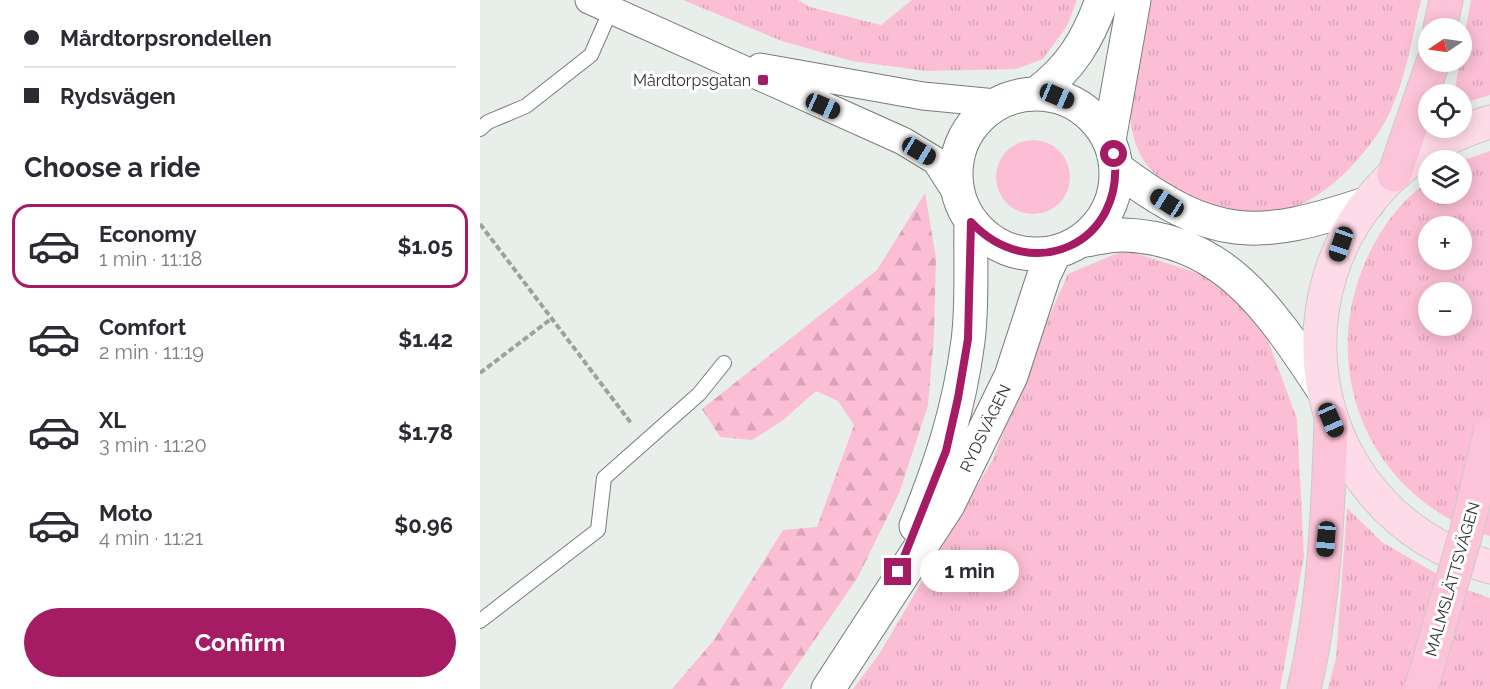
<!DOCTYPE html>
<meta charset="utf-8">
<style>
:root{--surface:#fff;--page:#f7f7f7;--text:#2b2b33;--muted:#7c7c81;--line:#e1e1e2;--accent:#a51c65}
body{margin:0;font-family:Raleway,sans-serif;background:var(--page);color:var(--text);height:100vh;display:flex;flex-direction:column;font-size:22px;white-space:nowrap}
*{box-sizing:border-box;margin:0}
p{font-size:20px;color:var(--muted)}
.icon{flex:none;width:33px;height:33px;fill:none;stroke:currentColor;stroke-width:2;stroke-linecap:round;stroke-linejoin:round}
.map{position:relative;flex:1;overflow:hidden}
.details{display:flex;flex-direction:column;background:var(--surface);width:480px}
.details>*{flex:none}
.top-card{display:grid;align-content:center;height:132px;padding:0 24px;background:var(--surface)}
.needle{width:39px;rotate:257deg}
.buttons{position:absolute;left:938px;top:18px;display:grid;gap:12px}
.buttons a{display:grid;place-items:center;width:54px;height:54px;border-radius:50%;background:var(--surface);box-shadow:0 3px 15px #0003;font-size:30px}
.end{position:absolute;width:27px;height:27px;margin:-14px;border:8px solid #a51c65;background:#fff;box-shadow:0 0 0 3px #fff}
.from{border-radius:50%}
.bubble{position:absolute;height:42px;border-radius:21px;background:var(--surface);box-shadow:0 3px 15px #0003;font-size:20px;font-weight:700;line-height:42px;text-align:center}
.car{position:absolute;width:18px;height:36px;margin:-18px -9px;border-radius:8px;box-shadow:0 0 4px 2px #0007;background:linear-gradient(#222 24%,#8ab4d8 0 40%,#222 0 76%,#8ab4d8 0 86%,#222 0)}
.top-card b{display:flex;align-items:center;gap:21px;height:57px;font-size:22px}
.top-card b+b{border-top:2px solid var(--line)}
.top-card i{width:15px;height:15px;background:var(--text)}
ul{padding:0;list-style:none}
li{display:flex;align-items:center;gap:18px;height:84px;margin:0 12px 9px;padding:0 12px;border:3px solid transparent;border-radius:18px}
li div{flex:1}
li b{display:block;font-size:22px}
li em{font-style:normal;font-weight:700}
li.on{border-color:var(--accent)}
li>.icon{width:54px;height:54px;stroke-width:1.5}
h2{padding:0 24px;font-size:27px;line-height:72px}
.button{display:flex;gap:12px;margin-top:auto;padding:12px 24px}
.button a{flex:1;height:69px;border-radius:36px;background:var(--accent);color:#fff;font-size:24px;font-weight:700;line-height:69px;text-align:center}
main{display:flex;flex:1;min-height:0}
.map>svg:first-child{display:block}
.grass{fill:url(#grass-tufts);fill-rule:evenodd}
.forest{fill:url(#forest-firs)}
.green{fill:#fcbed5}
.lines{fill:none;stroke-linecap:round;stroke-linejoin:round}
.lane-casing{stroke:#777c79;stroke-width:16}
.street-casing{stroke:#777c79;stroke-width:29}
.secondary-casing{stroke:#777c79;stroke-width:35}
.primary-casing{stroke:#c9cac9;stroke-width:35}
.highway-casing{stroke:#c9cac9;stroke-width:35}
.path{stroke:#9da19e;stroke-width:4;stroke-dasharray:6 3;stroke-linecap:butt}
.lane{stroke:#fff;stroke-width:14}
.street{stroke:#fff;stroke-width:27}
.secondary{stroke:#fff;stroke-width:33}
.primary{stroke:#fedbe8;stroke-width:33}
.highway{stroke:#fdc3d9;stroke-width:33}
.highway-bridge-casing{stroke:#c9cac9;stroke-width:35;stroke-linecap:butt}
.highway-bridge{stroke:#fdc3d9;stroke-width:33}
.route{stroke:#a51c65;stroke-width:8}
.poi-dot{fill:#a51c65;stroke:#fff;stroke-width:2}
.labels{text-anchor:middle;stroke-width:6;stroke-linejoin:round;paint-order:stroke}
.poi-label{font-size:16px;fill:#303231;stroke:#fff;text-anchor:end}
.street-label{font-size:16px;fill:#303231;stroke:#fff}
</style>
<main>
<section class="details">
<div class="top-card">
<b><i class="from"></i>Mårdtorpsrondellen</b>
<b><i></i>Rydsvägen</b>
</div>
<h2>Choose a ride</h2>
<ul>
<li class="on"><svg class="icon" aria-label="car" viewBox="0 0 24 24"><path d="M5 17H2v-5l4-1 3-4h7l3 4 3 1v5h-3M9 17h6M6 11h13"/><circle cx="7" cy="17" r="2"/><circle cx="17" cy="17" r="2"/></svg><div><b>Economy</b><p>1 min · 11:18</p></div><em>$1.05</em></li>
<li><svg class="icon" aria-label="car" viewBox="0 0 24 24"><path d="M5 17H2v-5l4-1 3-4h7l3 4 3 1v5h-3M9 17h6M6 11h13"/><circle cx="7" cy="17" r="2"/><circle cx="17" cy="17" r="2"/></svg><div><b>Comfort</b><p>2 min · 11:19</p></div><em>$1.42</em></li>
<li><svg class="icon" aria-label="car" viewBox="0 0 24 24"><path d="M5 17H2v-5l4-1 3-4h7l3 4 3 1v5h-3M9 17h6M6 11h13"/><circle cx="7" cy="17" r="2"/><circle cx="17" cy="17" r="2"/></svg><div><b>XL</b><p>3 min · 11:20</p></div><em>$1.78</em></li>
<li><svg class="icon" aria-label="car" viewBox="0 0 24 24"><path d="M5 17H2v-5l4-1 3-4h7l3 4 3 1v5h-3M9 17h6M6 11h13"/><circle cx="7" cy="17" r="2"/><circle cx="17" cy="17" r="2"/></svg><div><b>Moto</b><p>4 min · 11:21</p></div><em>$0.96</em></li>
</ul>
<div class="button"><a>Confirm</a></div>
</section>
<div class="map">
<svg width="1010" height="689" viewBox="0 0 1010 689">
<defs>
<pattern id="grass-tufts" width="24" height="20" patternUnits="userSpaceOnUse" patternTransform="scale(1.5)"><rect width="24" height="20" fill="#fcbed5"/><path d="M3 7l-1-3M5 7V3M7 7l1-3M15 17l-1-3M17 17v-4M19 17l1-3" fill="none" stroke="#d8a4b7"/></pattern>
<pattern id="forest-firs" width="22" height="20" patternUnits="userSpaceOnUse" patternTransform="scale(1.5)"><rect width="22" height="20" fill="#fcbed5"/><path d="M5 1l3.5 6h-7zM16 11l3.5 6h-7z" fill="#d8a4b7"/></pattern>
</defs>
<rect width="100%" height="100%" fill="#e8eeea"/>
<path class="grass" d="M203,0h115l12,7 71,18 31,-25h165l-10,26 -24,33 -27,10 -90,2 -74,-10 -70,-20z
M669,0h272c-9,38 -15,78 -32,114 -20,41 -70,94 -117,99 -13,1 -29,-1 -41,-4 -14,-2 -27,-4 -39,-11 -32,-18 -52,-29 -60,-68 -8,-42 9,-89 17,-130z
M991,0h19v95l-29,9v-10h-7z
M1010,151v385c-121,-37 -175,-167 -122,-280 13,-28 34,-57 60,-74v12h33v-33zM948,226h33v34h-33zM948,292h33v34h-33z
M645,250l82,26 55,48 35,95 7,137 -24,133h-427l27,-36 113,-194 44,-115 31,-70z
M867,508l35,34 79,46 29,10v91h-162l8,-31z"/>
<path class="forest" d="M445,193l11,65 -2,77 -6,70 -28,86 -42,86 -77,112h-109l42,-49 69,-110 34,-3 37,-102 -16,-24 -22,-10 -34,30 -30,19 -32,-3 -18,-28 175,-139z"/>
<path class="green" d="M516 177a37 37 0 1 1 74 0a37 37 0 1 1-74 0Z"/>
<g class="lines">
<defs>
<path id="lane" d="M0,129l8,-7 38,-16 65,-51 22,-50
M0,621l118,-91 6,-52 95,-84 25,-31"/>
<path id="street" d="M109,0l314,141 33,20 23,36
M280,67l163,29 73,7"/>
<path id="secondary" d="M557,93c34,-25 51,-54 65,-93
M476 174a80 80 0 1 1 160 0a80 80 0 1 1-160 0Z
M629,140l25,-140
M636,168c97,73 140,73 252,35
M600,241c14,-2 31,-7 45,-6 101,4 147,78 197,153
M436,526c25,-63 43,-116 52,-185 5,-39 2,-80 3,-119
M348,689l120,-184 63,-129 33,-101 11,-23"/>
<path id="primary" d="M1010,122c-227,66 -227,379 0,445"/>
<path id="highway" d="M960,28l6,-28
M914,175l39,-113
M824,689c21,-88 24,-178 27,-269"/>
</defs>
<use href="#lane" class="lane-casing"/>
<use href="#street" class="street-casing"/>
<use href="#secondary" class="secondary-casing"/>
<use href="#primary" class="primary-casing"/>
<use href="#highway" class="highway-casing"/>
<path class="path" d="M0,224l151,199
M0,373l71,-54"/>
<use href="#lane" class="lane"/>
<use href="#street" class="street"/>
<use href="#secondary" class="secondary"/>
<use href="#primary" class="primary"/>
<use href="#highway" class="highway"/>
<defs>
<path id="highway-bridge" d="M941,689l45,-156 24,-99"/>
</defs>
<use href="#highway-bridge" class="highway-bridge-casing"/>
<use href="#highway-bridge" class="highway-bridge"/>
</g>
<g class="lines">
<path class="route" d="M418,572l48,-121 12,-53 10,-59 3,-117c61,65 156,21 143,-68"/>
</g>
<rect class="poi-dot" x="277" y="74" width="12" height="12" rx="3"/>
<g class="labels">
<g class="poi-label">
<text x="271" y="86">Mårdtorpsgatan</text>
</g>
<g class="street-label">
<text transform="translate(505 428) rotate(-64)" y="6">RYDSVÄGEN</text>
<text transform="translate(972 579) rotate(-74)" y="6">MALMSLÄTTSVÄGEN</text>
</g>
</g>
</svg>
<div class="buttons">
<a><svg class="needle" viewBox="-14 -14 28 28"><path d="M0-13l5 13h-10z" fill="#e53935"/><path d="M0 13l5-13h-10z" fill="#7c7c81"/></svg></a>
<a><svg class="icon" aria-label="locate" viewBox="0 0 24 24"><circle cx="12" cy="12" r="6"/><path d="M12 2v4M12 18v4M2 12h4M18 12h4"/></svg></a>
<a><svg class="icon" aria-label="layers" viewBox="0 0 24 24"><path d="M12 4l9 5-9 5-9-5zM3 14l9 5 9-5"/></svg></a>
<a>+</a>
<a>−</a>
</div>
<i class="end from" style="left:634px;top:154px"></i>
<i class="end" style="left:418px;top:572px"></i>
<div class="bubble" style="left:440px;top:550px;width:99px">1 min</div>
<i class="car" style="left:577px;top:96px;rotate:113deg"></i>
<i class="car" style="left:343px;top:106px;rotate:114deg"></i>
<i class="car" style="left:439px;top:151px;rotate:121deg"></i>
<i class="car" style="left:687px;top:203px;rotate:302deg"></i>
<i class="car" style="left:861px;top:244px;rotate:199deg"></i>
<i class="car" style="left:851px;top:420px;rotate:156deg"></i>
<i class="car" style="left:846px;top:539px;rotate:185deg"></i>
</div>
</main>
